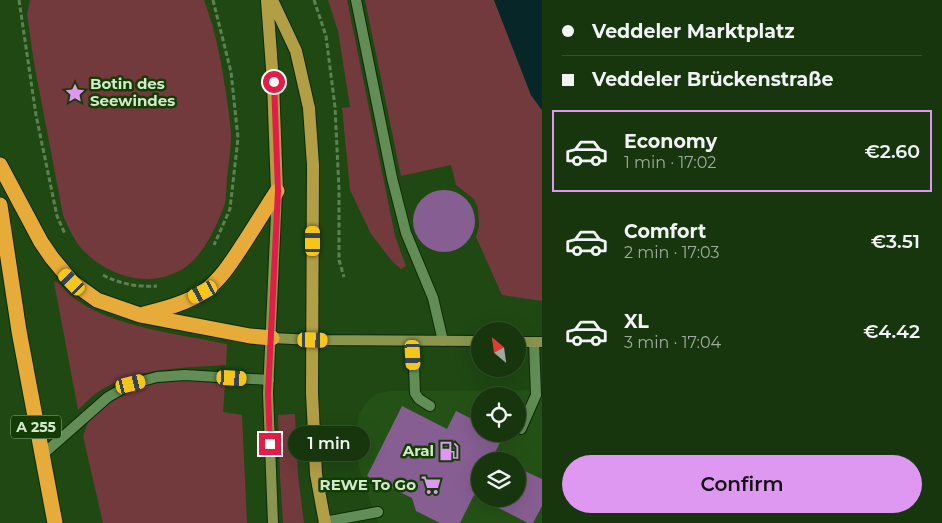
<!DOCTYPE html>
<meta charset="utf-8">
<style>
:root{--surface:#17360e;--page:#203e17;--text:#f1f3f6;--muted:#9eab9e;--line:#36502e;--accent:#df98f1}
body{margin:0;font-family:Montserrat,sans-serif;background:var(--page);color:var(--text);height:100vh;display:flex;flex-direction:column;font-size:19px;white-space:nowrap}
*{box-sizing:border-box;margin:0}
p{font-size:16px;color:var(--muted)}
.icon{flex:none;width:28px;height:28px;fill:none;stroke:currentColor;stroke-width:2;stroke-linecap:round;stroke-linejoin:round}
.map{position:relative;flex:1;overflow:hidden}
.panel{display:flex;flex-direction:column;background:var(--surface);width:400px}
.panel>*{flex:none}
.top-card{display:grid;align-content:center;height:110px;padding:0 20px;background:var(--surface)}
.needle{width:32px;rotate:331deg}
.fabs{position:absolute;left:471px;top:322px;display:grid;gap:10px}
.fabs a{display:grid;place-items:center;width:55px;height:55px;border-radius:50%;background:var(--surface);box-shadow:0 5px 20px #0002,0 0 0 1px var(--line);font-size:25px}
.end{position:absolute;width:22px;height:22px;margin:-11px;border:6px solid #e11d48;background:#fff;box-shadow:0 0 0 2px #fff}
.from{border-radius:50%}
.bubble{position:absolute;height:35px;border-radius:18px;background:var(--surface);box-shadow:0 5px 20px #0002,0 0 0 1px var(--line);font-size:16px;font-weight:600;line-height:35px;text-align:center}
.car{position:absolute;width:15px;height:30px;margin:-15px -8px;border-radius:6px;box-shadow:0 0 4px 1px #0007;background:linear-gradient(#f5c518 24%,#345 0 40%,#f5c518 0 76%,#345 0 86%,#f5c518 0)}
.top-card b{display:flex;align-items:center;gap:18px;height:48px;font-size:19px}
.top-card b+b{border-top:1px solid var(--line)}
.top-card i{width:12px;height:12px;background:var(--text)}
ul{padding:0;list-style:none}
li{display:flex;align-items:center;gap:15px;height:82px;margin:0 10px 8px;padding:0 10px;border:2px solid transparent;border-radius:0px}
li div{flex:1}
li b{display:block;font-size:19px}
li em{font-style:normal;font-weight:600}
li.on{border-color:var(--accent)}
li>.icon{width:45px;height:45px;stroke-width:1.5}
.action{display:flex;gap:10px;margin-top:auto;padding:10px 20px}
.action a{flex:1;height:58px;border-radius:30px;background:var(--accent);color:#111;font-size:20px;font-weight:600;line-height:58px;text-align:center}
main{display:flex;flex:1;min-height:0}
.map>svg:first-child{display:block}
.built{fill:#245216;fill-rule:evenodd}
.green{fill:#723a3c}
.water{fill:#062627}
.building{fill:#875e92}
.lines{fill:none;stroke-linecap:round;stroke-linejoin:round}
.lane-casing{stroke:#0d2b04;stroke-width:12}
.secondary-casing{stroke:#0d2b04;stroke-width:12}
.primary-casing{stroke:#0d2b04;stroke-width:14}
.highway-casing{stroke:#0d2b04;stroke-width:17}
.path{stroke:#5e8154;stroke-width:3;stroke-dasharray:5 2.5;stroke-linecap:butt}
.lane{stroke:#628d56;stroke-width:10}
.secondary{stroke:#8a964d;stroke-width:10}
.primary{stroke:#b29f45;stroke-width:12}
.highway{stroke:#e7ab39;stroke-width:15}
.route{stroke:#e11d48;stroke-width:6}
.labels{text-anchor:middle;stroke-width:5;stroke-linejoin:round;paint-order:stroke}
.shield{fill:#143d06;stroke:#99b590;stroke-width:1}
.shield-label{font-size:14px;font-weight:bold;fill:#d2e9cb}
.poi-label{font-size:15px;font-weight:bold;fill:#d2e9cb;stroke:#143d06;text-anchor:end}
</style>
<main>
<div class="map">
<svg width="542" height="523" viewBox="0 0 542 523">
<rect width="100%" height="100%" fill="#1f4813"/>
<path class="built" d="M542,390v133h-164l-19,-55 -4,-26 4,-28 7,-11 10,-9 14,-3zM480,396h38v38h-38zM480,461h38v38h-38z"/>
<path class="green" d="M30,0h174c13,34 19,71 24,107 1,10 3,21 3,30 0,14 -3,28 -4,42 -1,9 0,21 -4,30 -8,20 -19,44 -36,57 -34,25 -80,11 -106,-18 -8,-10 -13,-21 -18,-33l-29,-152 -7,-49z
M328,0h19l48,236 11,30 -5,3 -9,-8 -21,-27 -21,-44 -8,-82 8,-1 -12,-76z
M365,0h129l37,95 11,15v191l-40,-6 -26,-58 3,-11 -1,-18 -4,-9 -18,-14 -5,-20 -50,11z
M57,281c6,6 11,12 17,17 37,29 106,36 153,46l-1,21c-42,3 -88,2 -125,25 -8,5 -16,13 -23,20l-24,-128z
M184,380l41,4 -2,28 19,3 5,108h-144l-20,-87 5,-14 23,-20 22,-13 24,-7z
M295,414l3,61 6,48h-21l-3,-47 -2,-61z"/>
<path class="water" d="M494,0h48v110l-11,-15z"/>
<path class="building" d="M413 221a31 31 0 1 1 62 0a31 31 0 1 1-62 0Z
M402,406l45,23 9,-18 24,12v11h24l-11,23 10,4h-23v37l-6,-3 -14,28h-20l-24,-12 -4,-13 -45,-22z
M518,468l24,11v27l-9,17h-5l-47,-24h37z"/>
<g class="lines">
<defs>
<path id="lane" d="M356,0l36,178 14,55 27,65 10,43
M413,341l2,52 4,6 11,7
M521,429l15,-34 -2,-53
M41,456l67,-59 23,-13 26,-7 28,-2 84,5
M324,522l54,-10"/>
<path id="secondary" d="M272,338l41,2 167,1
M518,342h24
M273,523l-5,-130 9,-201"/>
<path id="primary" d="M267,0l6,82 4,109
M272,0l24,51 13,57 4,57 -1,228 4,81 9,49"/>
<path id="highway" d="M0,165l41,77 11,16 20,24 25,18 43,15 110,21 22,2
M0,205l19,126 36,192
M144,314c20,-5 43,-11 61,-23 17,-13 27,-30 39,-48 11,-17 22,-35 33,-52"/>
</defs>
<use href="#lane" class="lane-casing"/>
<use href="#secondary" class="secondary-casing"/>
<use href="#primary" class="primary-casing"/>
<use href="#highway" class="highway-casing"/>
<path class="path" d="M19,0l17,115 21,101 8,18
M213,0l18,72 7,66 -8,71 -16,36
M314,0l12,36 9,71 4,82v71l5,17
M103,275c17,9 34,12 54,11"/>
<use href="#lane" class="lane"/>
<use href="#secondary" class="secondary"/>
<use href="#primary" class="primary"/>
<use href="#highway" class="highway"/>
</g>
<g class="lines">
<path class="route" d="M270,444l-2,-50 10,-203 -4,-109"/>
</g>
<defs>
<symbol id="sight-bare" viewBox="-9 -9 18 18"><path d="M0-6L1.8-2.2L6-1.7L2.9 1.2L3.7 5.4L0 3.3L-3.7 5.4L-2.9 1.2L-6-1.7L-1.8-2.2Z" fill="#df98f1" stroke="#143d06" stroke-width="2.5" paint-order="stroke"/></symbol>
<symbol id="fuel-bare" viewBox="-9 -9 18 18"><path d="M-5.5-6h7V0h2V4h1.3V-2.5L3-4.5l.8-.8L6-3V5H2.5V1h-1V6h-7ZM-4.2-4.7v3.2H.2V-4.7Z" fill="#df98f1" stroke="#143d06" stroke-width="2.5" paint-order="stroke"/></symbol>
<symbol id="supermarket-bare" viewBox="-9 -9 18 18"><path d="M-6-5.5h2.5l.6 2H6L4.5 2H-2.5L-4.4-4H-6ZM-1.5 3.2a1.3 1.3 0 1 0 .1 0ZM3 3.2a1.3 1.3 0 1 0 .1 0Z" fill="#df98f1" stroke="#143d06" stroke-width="2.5" paint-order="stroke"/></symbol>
</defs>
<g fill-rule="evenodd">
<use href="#sight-bare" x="61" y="79" width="28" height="28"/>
<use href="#fuel-bare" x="435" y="437" width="28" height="28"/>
<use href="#supermarket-bare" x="417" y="471" width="28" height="28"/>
</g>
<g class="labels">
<rect class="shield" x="11" y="415.5" width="50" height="23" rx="4"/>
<g class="shield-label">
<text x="36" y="432">A 255</text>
</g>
<g class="poi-label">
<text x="90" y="89" text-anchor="start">Botin des<tspan x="90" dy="17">Seewindes</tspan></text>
<text x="434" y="456">Aral</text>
<text x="416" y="490">REWE To Go</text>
</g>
</g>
</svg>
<div class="fabs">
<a><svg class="needle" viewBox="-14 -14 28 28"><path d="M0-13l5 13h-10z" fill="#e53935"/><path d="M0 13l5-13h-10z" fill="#9eab9e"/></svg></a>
<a><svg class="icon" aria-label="locate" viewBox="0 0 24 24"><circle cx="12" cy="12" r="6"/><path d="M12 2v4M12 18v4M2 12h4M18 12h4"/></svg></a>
<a><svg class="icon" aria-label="layers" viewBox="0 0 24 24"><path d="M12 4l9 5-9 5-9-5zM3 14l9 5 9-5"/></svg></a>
</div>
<i class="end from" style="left:274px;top:82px"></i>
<i class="end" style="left:270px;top:444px"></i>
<div class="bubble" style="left:288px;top:426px;width:82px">1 min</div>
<i class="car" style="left:313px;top:241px;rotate:0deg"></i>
<i class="car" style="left:72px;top:282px;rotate:316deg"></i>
<i class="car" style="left:203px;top:292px;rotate:243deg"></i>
<i class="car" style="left:313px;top:340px;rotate:91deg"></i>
<i class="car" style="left:413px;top:355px;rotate:177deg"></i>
<i class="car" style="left:232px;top:378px;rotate:93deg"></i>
<i class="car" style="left:131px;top:384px;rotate:76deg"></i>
</div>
<section class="panel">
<div class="top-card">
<b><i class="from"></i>Veddeler Marktplatz</b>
<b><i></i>Veddeler Brückenstraße</b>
</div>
<ul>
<li class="on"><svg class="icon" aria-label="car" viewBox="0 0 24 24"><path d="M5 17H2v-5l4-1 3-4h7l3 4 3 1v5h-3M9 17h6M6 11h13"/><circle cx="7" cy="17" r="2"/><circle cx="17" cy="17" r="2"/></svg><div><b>Economy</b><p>1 min · 17:02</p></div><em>€2.60</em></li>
<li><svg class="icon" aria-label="car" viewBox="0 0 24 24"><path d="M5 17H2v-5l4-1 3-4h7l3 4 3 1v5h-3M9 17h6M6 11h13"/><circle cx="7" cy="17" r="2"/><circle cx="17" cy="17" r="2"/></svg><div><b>Comfort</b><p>2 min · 17:03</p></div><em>€3.51</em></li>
<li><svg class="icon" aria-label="car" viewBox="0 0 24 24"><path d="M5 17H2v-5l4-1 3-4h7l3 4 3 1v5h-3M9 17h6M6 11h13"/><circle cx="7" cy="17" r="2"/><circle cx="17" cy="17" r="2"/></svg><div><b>XL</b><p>3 min · 17:04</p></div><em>€4.42</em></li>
</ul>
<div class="action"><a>Confirm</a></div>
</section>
</main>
